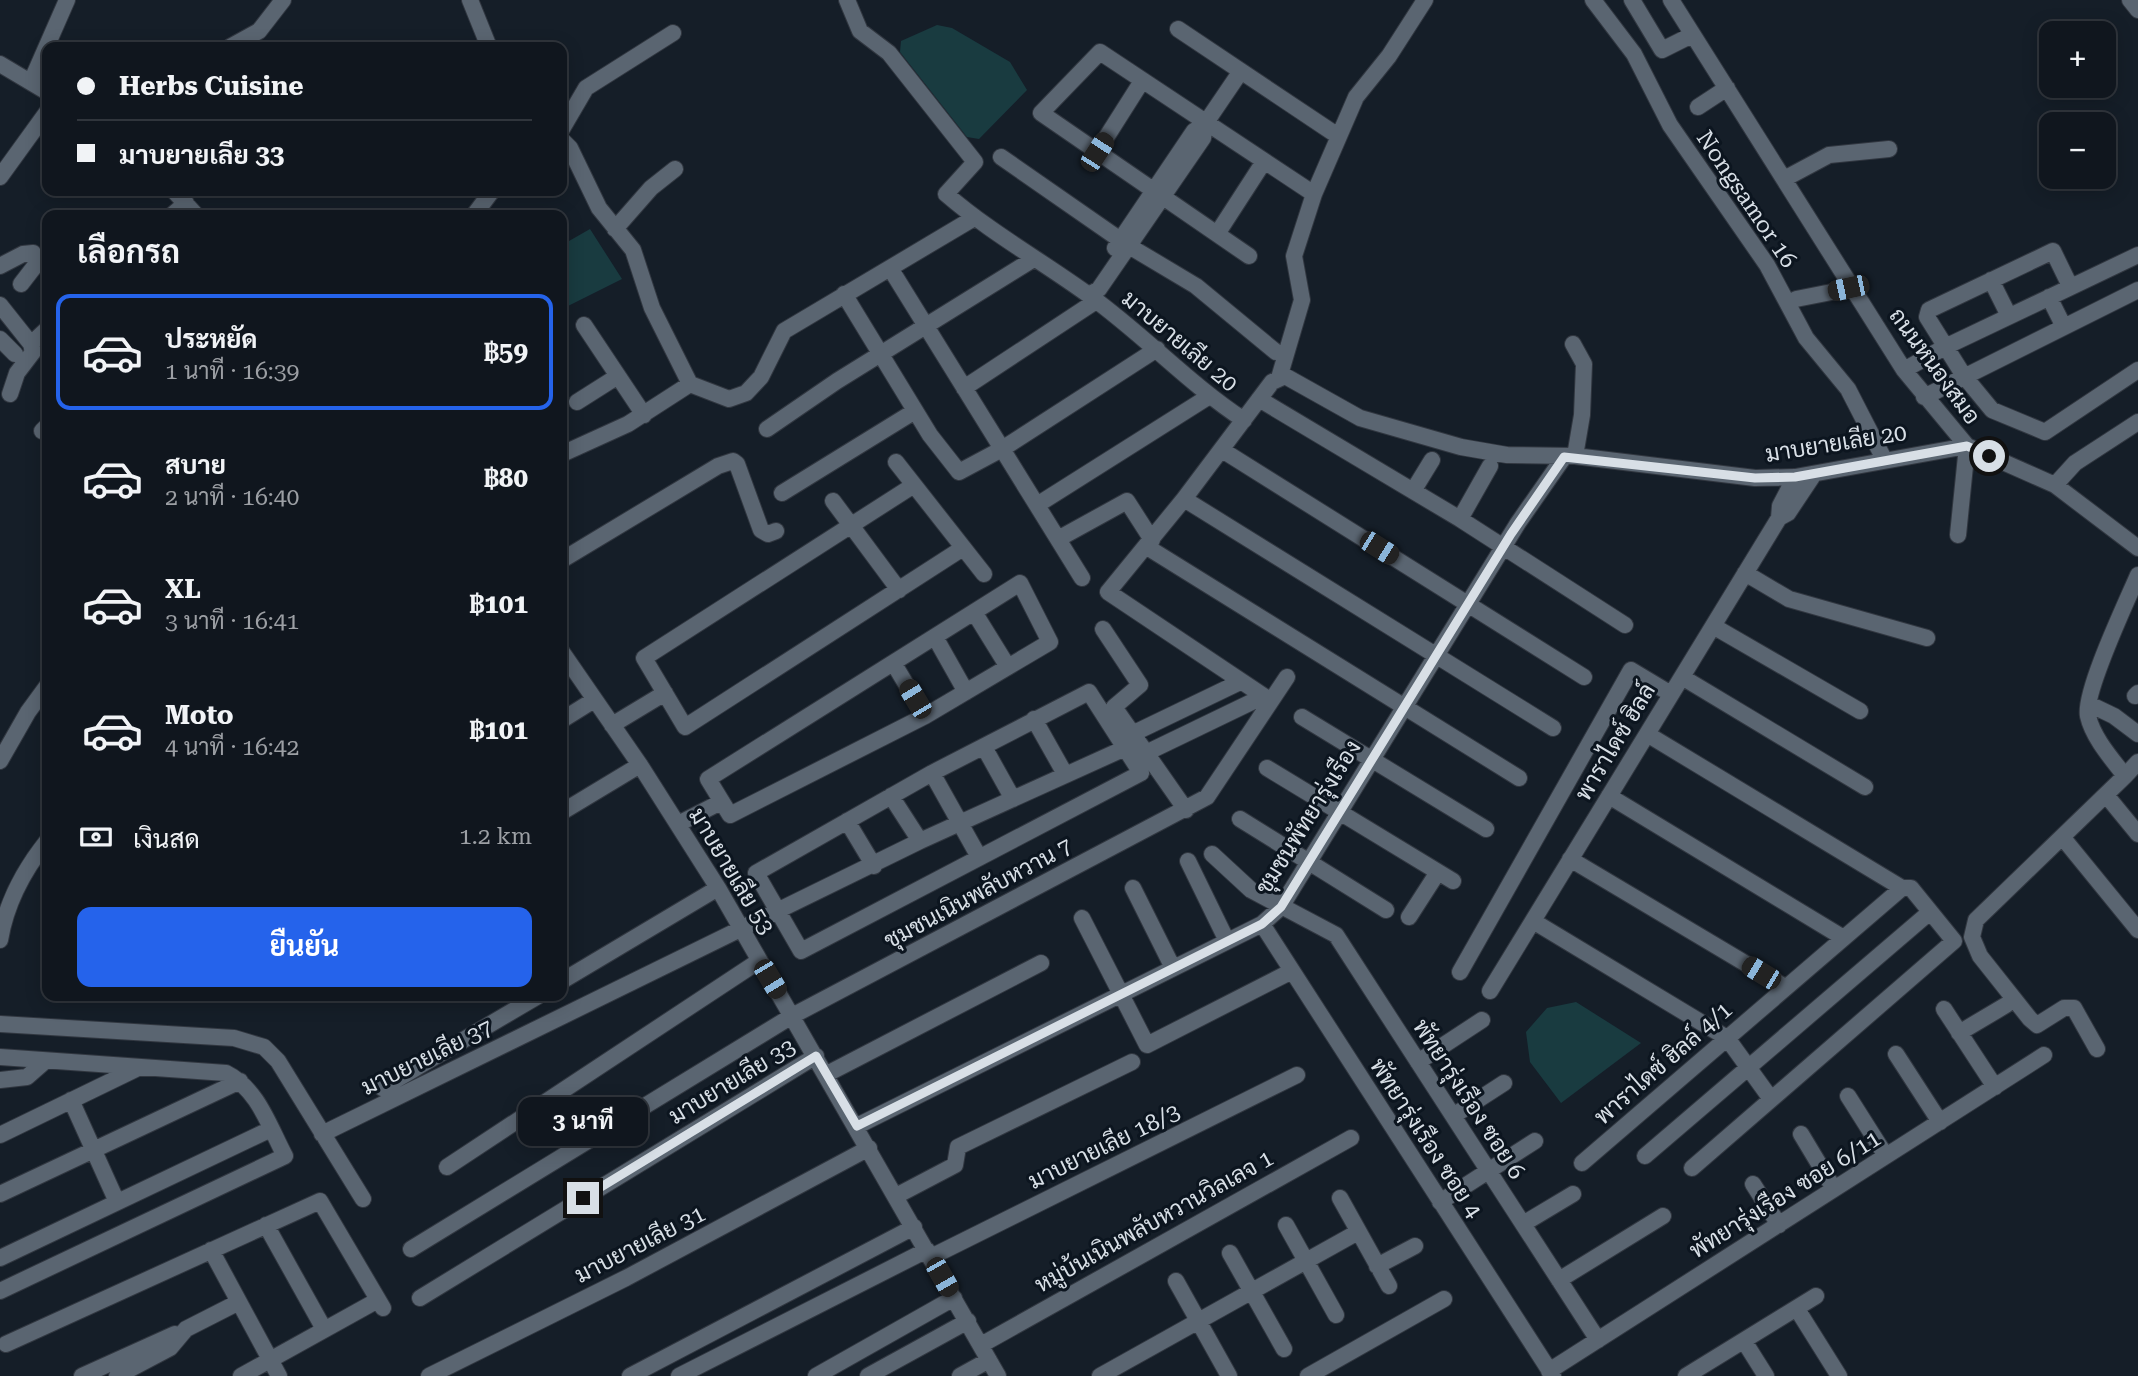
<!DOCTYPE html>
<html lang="th">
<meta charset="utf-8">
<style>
:root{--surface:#10161e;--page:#191f27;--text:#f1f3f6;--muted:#9c9fa4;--line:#30353c;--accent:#2563eb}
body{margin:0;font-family:"Roboto Serif",Sarabun,serif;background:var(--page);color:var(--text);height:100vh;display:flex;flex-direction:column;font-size:26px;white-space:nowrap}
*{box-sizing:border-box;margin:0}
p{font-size:23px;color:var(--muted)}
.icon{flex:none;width:38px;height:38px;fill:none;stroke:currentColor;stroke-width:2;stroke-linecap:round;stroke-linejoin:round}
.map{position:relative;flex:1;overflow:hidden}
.panel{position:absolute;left:42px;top:210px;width:525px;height:791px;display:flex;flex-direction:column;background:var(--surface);border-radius:14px;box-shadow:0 4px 18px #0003,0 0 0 2px var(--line)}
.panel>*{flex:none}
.top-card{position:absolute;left:42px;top:42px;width:525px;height:154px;border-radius:14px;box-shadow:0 4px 18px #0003,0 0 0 2px var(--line);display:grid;align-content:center;height:154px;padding:0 35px;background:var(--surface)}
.controls{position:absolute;left:2039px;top:21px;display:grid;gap:14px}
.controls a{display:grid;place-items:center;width:77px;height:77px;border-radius:14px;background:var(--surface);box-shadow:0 4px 18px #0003,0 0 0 2px var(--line);font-size:35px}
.end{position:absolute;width:32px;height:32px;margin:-16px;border:9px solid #d8dfe6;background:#111;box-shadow:0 0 0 4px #111}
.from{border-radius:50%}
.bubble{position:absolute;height:49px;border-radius:14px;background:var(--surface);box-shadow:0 4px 18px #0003,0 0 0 2px var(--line);font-size:23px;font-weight:700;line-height:49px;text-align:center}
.car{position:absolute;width:21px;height:42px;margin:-21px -10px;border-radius:9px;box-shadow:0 0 5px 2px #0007;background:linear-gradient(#222 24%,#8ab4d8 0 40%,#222 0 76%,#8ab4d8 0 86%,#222 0)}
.top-card b{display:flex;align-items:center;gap:24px;height:66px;font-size:26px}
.top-card b+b{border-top:2px solid var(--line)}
.top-card i{width:18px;height:18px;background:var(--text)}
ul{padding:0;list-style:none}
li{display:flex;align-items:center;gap:21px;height:116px;margin:0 14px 10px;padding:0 21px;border:4px solid transparent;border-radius:14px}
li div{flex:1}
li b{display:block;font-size:26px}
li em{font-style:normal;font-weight:700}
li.selected{border-color:var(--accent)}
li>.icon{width:63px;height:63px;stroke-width:1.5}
h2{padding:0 35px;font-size:32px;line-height:84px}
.pay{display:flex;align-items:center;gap:18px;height:77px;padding:0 35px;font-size:26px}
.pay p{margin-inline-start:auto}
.button{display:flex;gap:14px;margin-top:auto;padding:14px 35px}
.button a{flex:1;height:80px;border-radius:14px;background:var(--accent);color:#fff;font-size:28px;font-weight:700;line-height:80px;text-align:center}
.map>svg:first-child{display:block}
.water{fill:#193b40}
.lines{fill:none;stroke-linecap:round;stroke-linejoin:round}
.minor-casing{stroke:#313740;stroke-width:18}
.minor{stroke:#5a6571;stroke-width:16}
.route{stroke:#d8dfe6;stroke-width:9}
.labels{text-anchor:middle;stroke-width:6;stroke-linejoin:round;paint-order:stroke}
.street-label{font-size:23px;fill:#d8dfe6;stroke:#0c151f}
</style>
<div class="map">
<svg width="2138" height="1376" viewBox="0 0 2138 1376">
<rect width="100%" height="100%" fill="#151e28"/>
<path class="water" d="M937,25l15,3 58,34 17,28 -48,49 -12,-2 -67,-85 1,-11z
M590,229l32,50 -60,30v-64z
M1576,1002l65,41 -80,60 -31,-41 -4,-30 21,-24z"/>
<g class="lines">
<defs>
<path id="minor" d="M470,0l19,47
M847,0l13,31 29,22 86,109 -29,32c45,39 96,67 144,102 54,39 99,88 154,124
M1593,0l41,54 36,71 97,140 39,73 42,51 36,70
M1632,0l30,50 30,-15
M1671,0l233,370 63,76 88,39 83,63
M2130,0l8,10
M1178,29l154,103
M230,47l29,-16 24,-31
M0,64l47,28
M31,82l36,-82
M1698,107l29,-19
M562,129l24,-41 87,-55
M562,140l8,8 29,60 34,42 19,58 38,76
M1097,152l45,-71
M1001,157l128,89 67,40 80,66
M0,177l47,-65
M1786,178l43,-23 60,-6
M174,191l22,24
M172,215l14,-12
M474,215l18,-24
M615,229l36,-41 24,-19
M1217,234l46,-71
M1115,248l79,-117 11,-7
M1249,256l-208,-143 59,-61 214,142
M0,266l23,-12 10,-1 5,9 -17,22
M890,268l192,310
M1991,280l18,36
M2070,286l-17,-35 -124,59 -2,7 37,59 28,34 53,22 93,-62
M844,294l86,141 29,37 43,-23 155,-100
M1089,295l10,-6 104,-151 2,-14 36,-53
M2049,297l14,28
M1796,299l56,-11
M0,305l31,39 2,8 -16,21 -7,21
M584,325l60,90
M0,339l15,15
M31,344l16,-15
M1573,344l11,20 -2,51 -7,41
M1904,370l41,-23 193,-92
M1279,378l23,-78 -8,-44 20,-62 42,-97 33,-41 36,-56
M964,388l132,-87
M1924,397l214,-107
M1259,399l201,120 165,106
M577,402l41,-26
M767,429l70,-48 195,-121
M42,431l5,-5
M1222,450l362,227
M562,454l66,-30 62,-40 39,15 17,-6 15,-16 23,-46 190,-113
M896,462l88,112
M1795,477l-15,29 -1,12 9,-5 26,-39
M914,485l-270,173 41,69 278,-179
M2055,485l20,-22 63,-41
M1413,491l19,-31
M782,493l133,-82
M1184,499l369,229
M833,501l66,89
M1037,505l171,-108
M1460,519l30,-53
M1058,539l69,-38 25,39
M1147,547l372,231
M562,560l156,-94 15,-5 4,3 24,66 7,4 8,-3
M1745,573l44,26 138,39
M1020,583l30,59 -125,74 -195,99 -22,-36z
M974,612l34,55
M1713,626l147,85
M1103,629l37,56 -26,22 72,103
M935,637l31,55
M562,652l78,113 78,123 280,488
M894,664l31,52
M1682,677l183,110
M1089,692l52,81 -340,178 -45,-78 176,-100z
M2135,696l3,-3
M1271,701l-163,-109 76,-93 88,-117 13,-6 75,42 101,29 46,8 68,1 180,22 40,-1 172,-31 -9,89
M2089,704l25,12 24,18
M1302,717l184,112
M1034,719l31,55
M562,720l32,-20
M612,725l53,-32
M1132,734l108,-52
M1647,734l255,154h9l43,53 -262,227
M984,747l29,52
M1146,753l116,-56
M0,761l28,-49 19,-26
M1267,768l186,113
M932,773l47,84
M2125,776l13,-14
M2106,795l32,39
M891,796l29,45
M1609,796l233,141
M562,812l78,-47
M1240,819l146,91
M847,821l27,45
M678,824l43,-22
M2063,838l75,92
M1212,854l39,36 85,45 262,405
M1570,859l215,128
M1188,861l39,80
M1133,888l40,80
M1409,917l29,-45
M1082,918l65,127 145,-74
M1533,921l194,117 44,61
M1262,924l291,452
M0,940c6,-37 24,-70 47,-99
M1460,972l171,-302 40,24
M562,981l156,-93
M1490,991l289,-473
M1944,1009l51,78
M0,1024l234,14 30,9 14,14 85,138
M1959,1033l47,-28
M2097,1049l-23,-41h-10l-27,17 -7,-6 -50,-63 -8,-19 4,-17 149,-144c-13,-17 -32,-38 -37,-60 -5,-23 39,-115 50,-141
M1896,1054l44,68
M0,1057l226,16c32,16 43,53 59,83l-285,135
M1418,1062l64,-42
M827,1074l214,-111
M0,1080l27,-3 16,-14
M382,1088l156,-92
M1848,1096l38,60
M71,1100l46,102
M1453,1116l51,-33
M857,1126l405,-202 19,-17 237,-384 46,-66
M322,1134l598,-293 203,-92
M1801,1134l33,55
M0,1135l136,-66
M1645,1156l285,-244
M1582,1163l320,-275
M447,1167l312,-206
M1753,1184l26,41
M0,1194l240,-113
M896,1196l59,-31 3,-18 174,-85
M1340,1198l49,88
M1440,1202l95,-61
M1523,1224l50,-30
M266,1225l58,104
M1286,1225l50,90
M411,1249l381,-233 415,-219 80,-120
M211,1250l68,126
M1230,1253l54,96
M931,1257l366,-182
M0,1258l271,-129
M1377,1266l38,-20
M1559,1280l104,-64
M1176,1281l53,95
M420,1298l396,-242
M1797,1309l42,67
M1744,1341l22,35
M6,1344l314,-143 63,107
M981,1345l370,-207
M1549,1371l495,-316
M82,1376l93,-42
M117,1376l53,-28 16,-19 53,-27
M241,1376l137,-76
M429,1376l197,-98 243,-130
M630,1376l284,-149
M679,1376l248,-126
M816,1376l138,-78
M868,1376l100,-55
M960,1376l29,-16
M1100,1376l258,-144
M1308,1376l136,-77
M1686,1376l130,-80"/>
</defs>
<use href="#minor" class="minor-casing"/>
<use href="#minor" class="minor"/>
</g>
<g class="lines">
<path class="route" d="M583,1198l233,-142 41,70 405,-202 19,-17 230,-373 53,-77 191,21 40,-1 172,-31 22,10"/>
</g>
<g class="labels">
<g class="street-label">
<text transform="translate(1747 199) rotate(56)" y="8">Nongsamor 16</text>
<text transform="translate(1180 341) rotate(40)" y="8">มาบยายเลีย 20</text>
<text transform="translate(1935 366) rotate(54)" y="8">ถนนหนองสมอ</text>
<text transform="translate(1836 443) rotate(-9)" y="8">มาบยายเลีย 20</text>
<text transform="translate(1615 742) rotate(-59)" y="8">พาราไดซ์ ฮิลล์</text>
<text transform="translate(1308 817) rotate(-58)" y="8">ชุมชนพัทยารุ่งเรือง</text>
<text transform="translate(732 871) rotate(59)" y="8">มาบยายเลีย 53</text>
<text transform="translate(978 893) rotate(-28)" y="8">ชุมชนเนินพลับหวาน 7</text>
<text transform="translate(427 1057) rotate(-26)" y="8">มาบยายเลีย 37</text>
<text transform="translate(1663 1063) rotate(-41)" y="8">พาราไดซ์ ฮิลล์ 4/1</text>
<text transform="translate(732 1081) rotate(-31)" y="8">มาบยายเลีย 33</text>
<text transform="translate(1469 1099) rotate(57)" y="8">พัทยารุ่งเรือง ซอย 6</text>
<text transform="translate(1426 1138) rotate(57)" y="8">พัทยารุ่งเรือง ซอย 4</text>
<text transform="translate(1104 1146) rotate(-26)" y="8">มาบยายเลีย 18/3</text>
<text transform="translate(1785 1194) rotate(-32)" y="8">พัทยารุ่งเรือง ซอย 6/11</text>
<text transform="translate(1154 1221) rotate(-29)" y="8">หมู่บ้นเนินพลับหวานวิลเลจ 1</text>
<text transform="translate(640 1244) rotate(-27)" y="8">มาบยายเลีย 31</text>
</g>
</g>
</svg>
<div class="controls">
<a>+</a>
<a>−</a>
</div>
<i class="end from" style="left:1989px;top:456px"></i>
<i class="end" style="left:583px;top:1198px"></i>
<div class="bubble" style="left:518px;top:1097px;width:130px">3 นาที</div>
<i class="car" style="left:1097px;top:152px;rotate:33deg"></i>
<i class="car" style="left:1848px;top:288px;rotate:258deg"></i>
<i class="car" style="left:1379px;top:548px;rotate:122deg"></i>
<i class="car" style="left:915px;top:699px;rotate:329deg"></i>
<i class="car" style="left:1761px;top:973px;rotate:301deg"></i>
<i class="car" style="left:770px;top:979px;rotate:149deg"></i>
<i class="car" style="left:942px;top:1277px;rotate:150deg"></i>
<div class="top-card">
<b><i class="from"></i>Herbs Cuisine</b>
<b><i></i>มาบยายเลีย 33</b>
</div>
<section class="panel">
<h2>เลือกรถ</h2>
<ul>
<li class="selected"><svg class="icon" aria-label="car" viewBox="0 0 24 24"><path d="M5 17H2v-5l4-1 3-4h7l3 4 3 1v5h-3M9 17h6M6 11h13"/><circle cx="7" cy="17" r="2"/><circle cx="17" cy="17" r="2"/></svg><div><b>ประหยัด</b><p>1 นาที · 16:39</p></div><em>฿59</em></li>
<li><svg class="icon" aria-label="car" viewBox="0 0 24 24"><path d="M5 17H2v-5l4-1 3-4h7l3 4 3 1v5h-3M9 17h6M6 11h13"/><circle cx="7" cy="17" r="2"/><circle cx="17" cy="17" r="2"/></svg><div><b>สบาย</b><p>2 นาที · 16:40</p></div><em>฿80</em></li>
<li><svg class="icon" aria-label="car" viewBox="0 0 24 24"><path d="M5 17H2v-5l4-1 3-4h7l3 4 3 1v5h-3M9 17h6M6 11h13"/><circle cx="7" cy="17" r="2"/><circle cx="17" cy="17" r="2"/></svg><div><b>XL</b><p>3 นาที · 16:41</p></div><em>฿101</em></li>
<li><svg class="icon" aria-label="car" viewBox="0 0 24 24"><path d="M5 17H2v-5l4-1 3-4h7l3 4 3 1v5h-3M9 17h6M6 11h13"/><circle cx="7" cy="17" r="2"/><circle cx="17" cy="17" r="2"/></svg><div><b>Moto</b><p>4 นาที · 16:42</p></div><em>฿101</em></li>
</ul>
<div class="pay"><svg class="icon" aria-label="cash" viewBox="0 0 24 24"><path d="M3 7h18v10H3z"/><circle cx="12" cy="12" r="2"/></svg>เงินสด<p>1.2 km</p></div>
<div class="button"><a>ยืนยัน</a></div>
</section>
</div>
